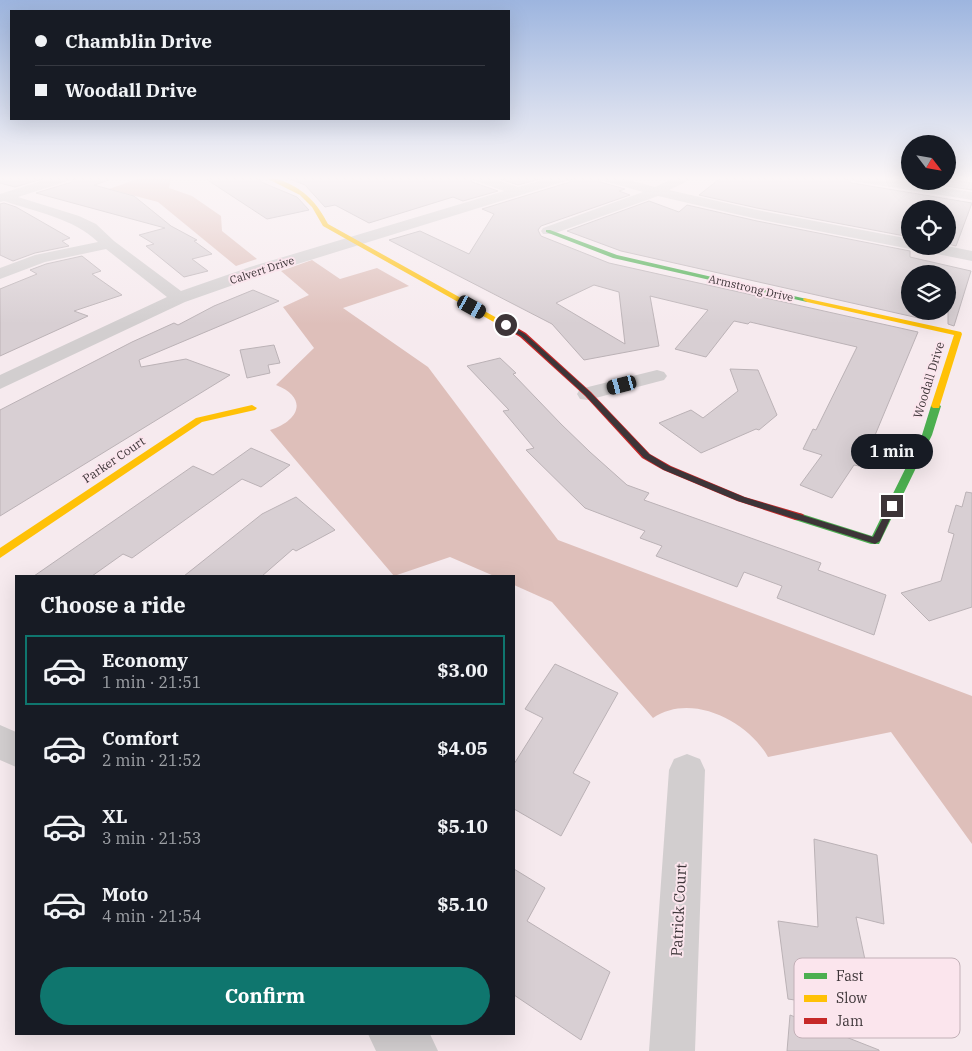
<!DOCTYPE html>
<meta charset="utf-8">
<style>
:root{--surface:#171b24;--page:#20242c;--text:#f1f3f6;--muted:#9ea1a6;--line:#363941;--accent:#0f766e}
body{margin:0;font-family:"IBM Plex Serif",serif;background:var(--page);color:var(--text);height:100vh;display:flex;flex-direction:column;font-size:19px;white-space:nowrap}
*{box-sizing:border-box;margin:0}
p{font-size:16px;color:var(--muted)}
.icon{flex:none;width:28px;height:28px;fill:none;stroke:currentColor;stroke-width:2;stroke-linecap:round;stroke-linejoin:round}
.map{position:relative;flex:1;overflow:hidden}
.drawer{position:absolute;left:15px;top:575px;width:500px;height:460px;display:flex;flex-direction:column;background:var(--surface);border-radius:0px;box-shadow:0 5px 20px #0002}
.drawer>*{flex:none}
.hud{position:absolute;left:10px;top:10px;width:500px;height:110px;border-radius:0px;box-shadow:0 5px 20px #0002;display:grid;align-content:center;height:110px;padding:0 25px;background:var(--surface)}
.needle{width:32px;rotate:121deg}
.fabs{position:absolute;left:901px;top:135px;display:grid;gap:10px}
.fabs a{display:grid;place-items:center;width:55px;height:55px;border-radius:50%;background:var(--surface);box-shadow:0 5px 20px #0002;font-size:25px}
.end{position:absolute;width:22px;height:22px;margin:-11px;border:6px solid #3d3538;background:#fff;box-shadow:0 0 0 2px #fff}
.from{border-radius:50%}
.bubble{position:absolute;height:35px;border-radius:18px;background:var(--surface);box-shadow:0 5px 20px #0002;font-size:16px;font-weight:800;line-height:35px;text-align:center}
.car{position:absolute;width:15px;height:30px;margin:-15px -8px;border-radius:6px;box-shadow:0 0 4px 1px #0007;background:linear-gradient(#222 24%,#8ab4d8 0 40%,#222 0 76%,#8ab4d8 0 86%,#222 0)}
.hud b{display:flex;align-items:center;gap:18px;height:48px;font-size:19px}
.hud b+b{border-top:1px solid var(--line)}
.hud i{width:12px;height:12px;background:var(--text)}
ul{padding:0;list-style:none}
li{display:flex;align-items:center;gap:15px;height:70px;margin:0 10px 8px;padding:0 15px;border:2px solid transparent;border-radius:0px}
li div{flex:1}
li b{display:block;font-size:19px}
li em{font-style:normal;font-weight:800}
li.selected{border-color:var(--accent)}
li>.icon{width:45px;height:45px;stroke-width:1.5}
h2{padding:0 25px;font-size:22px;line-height:60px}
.button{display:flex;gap:10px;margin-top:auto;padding:10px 25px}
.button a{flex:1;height:58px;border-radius:30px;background:var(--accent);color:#fff;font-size:20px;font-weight:800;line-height:58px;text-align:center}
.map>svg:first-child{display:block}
.forest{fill:#debfba}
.building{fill:#d8cfd3;stroke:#bbb2b6;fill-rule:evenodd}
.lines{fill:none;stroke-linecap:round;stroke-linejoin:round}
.street{fill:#d2cecf;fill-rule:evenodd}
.fast{fill:#4caf50;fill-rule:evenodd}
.slow{fill:#ffc107;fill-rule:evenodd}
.jam{fill:#c62828;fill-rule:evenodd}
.route{fill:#3d3538}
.labels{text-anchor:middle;stroke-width:4;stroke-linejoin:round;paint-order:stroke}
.far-street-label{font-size:11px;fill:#3d3538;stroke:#fbe5ed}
.street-label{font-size:12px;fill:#3d3538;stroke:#fbe5ed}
.near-street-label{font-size:15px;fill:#3d3538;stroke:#fbe5ed}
.key{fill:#fbe5ed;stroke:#c2b0b7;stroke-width:1}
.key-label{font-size:14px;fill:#3d3538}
</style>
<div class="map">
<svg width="972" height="1051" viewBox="0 0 972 1051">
<rect width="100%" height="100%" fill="#f6eaee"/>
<path class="forest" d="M143,177h28l-2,11 23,8 29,20 1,15 35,28 -21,7 -78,-64 -49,-13z
M312,260l28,19 37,-11 32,18 -66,22 85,59 130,173 414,156v148l-81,-112 -123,25c-20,-36 -77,-65 -115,-39l-101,-116 -38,-17v-9h-20l-44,-19 -56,19 -124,-146c29,-9 39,-32 6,-45l38,-37 -31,-41 26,-12 -28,-24z"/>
<path class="building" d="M0,177h49l-34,10 -15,-4z
M74,177h35v3l-15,5 40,11 37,30 26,14 -3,1 18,13 -20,5 16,12 -24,6 -38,-31 8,-2 -15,-9 26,-7 -129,-35 36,-11z
M203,177h55l3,5 36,15 12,13 -42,9z
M285,177h185l2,5 26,9 -35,10 -10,-4 -84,26 -34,-18 -10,2 -20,-22z
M494,177h53l-29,8z
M572,177h25l3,5 25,7 -6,2 11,4 -89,31 -3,4 3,6 68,27 309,69 -45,108 -4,-1 -10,27 -5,-1 -22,33 -32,-13 22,-30 -19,-6 10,-20 3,1 41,-83 -107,-25 -2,2 -14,-3 -28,36 -31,-8 33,-39 -58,-14 9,50 -75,14 -32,-36 -163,-84 31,-9 49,23 25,-40 -12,-5 88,-27zM594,285l25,7 6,52 -69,-41z
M722,177h122l8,6 120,20 -16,43 -8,-2v-35h-38v28l-153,-29 -58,-13z
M952,180l20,3v7l-58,-9z
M649,201l30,11 8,-7 70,16 153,30v6l61,14 -17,55 -6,-2v-52l-38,2v37h16l-3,8 -302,-68 -54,-20z
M4,203l12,4 54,31 -8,3 7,5 -34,7 -22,8 -13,-6v-51z
M82,256l19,15 -9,3 30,21 -48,16 14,5 -88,40v-67l37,-15 -7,-4 16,-6z
M253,290l26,11 -140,59 2,7 45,-8 44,16 -230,141v-106l132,-68 42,-19 4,2 36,-19z
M274,345l6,18 -12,2 2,8 -23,5 -7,-28z
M500,358l16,15 -3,1 48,50 29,28 37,33 22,8 -5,7 177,63 -3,7 68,25 -12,40 -97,-37 5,-12 -38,-14 -7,15 -81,-31 6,-10 -22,-8 5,-7 -60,-23 -59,-58 8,-2 -31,-37 6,-1 -42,-44z
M730,369l28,1 19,45 -18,15 -3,-1 -55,24 -42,-30 32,-13 12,8 35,-27z
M251,448l39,17 -29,22 -19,-8 -110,79 -9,-4 -31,22h-58l159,-110 20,9z
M966,492l6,1v114l-43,14 -28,-28 40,-12 13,-47 -6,-2 8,-27 6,2z
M296,497l39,33 -39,21 -3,-2 -31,27h-78l78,-62z
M555,664l63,29 -45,80 17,9 -29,54 -47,-27v-45l29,-46 -18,-9z
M814,839l63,16 7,69 -28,-7 20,95 -88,-13 -10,-78 40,6z
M514,869l31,19 -18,33 83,51 -29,68 -67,-45z
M790,1015l89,35v1h-92z"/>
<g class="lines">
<path class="street" d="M54,177h18l-1,3 -53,17 61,19 17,8 18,17 67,50 69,-24 254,-76 -31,-11 -1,-3h17l29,10 34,-10h18l-1,3 -307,95 -77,27 -185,87v-14l167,-78 -61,-48 -61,13 -45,17v-11l35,-13 63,-13c-25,-24 -62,-30 -94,-41l-4,1v-8z
M599,177h19l37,10 21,-10h15l-1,3 -21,10 88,20 153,29v7h37l25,5v10l-50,-10 -7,-4 -5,2 -153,-30 -99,-23 -105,38h-10l-2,-3 2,-3 100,-36 -43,-12z
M846,177h28l98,15v8l-120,-19z
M657,370l7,2 3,4 -3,4 -76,20 -8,-1 -3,-5 3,-5z
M0,725l16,7v35l-16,-7z
M687,754l13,5 5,11 -10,281h-46l20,-281 5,-11z
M368,1034h62l8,17h-62z"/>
<path class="fast" d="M546,230h4l67,25 194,45 -4,2 -194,-44 -67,-26z
M936,403l5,3 -9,29 -53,109h-8l-76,-24 -2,-3 2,-3 4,-1 73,23 50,-101 9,-29z"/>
<path class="slow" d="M264,177c7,-1 12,2 19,4 22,9 34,22 45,43l187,104 -7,2 -185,-104 -11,-19 -12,-12z
M804,298l157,34 1,2 -23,74h-6l-2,-2 23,-71 -147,-33 -4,-2z
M252,405l5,3 -2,2 -53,12 -202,136v-10l196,-130z"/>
<path class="jam" d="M508,326h6l12,7 65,59 59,62 21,12 74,31 58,17 2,3 -2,3h-8l-58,-19 -74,-31 -21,-12 -57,-62 -65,-59 -12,-7z"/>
</g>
<linearGradient id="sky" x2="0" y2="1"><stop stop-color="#9db5df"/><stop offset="0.55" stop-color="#fbf6f7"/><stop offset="1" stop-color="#fbf6f7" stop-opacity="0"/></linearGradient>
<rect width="972" height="324" fill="url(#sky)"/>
<path class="route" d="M504,324h4l17,10 65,58 59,62 20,12 75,31 129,40 17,-33h5l1,2 -16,35 -5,3 -3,-1 -134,-42 -74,-31 -20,-12 -59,-63 -64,-59 -17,-9z"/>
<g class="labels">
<g class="far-street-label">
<text transform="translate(262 270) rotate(-18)" y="4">Calvert Drive</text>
<text transform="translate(751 288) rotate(13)" y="4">Armstrong Drive</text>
</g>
<g class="street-label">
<text transform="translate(929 380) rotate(-73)" y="4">Woodall Drive</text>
<text transform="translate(114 460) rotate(-34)" y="4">Parker Court</text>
</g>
<g class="near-street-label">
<text transform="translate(679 910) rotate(-87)" y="5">Patrick Court</text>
</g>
</g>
<rect x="794" y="958" width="166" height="80" rx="8" class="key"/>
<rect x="804" y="973" width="23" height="6" fill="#4caf50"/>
<rect x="804" y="995" width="23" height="7" fill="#ffc107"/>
<rect x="804" y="1018" width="23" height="6" fill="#c62828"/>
<g class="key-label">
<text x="836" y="981">Fast</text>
<text x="836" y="1003">Slow</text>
<text x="836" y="1026">Jam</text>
</g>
</svg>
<div class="fabs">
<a><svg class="needle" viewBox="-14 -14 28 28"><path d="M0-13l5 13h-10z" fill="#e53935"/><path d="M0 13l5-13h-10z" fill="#9ea1a6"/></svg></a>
<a><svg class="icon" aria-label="locate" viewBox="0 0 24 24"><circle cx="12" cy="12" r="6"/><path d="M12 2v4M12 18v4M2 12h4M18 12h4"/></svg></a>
<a><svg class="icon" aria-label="layers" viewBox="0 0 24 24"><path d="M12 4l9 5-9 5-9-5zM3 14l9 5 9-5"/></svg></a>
</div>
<i class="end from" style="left:506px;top:325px"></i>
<i class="end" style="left:892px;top:506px"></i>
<div class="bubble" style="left:851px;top:434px;width:82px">1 min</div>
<i class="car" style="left:472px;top:307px;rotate:119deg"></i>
<i class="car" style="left:622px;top:385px;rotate:255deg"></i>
<div class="hud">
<b><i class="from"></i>Chamblin Drive</b>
<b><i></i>Woodall Drive</b>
</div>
<section class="drawer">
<h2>Choose a ride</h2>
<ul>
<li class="selected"><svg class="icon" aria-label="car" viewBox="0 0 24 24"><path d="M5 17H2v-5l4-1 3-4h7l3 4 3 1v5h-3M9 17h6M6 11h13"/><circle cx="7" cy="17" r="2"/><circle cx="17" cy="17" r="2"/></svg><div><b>Economy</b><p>1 min · 21:51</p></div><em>$3.00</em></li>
<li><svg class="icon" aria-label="car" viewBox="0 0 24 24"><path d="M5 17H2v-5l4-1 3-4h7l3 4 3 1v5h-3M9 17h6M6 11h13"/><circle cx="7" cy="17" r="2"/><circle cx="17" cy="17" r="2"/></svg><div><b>Comfort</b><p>2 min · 21:52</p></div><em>$4.05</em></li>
<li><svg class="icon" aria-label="car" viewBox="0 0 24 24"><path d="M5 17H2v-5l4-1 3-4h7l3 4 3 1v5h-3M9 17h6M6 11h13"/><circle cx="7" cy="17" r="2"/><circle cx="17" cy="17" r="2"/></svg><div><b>XL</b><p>3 min · 21:53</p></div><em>$5.10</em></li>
<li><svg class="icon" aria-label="car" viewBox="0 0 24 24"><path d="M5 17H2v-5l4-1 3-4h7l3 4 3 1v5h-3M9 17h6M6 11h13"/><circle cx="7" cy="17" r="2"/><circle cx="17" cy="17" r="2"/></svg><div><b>Moto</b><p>4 min · 21:54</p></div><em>$5.10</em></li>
</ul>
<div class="button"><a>Confirm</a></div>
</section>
</div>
